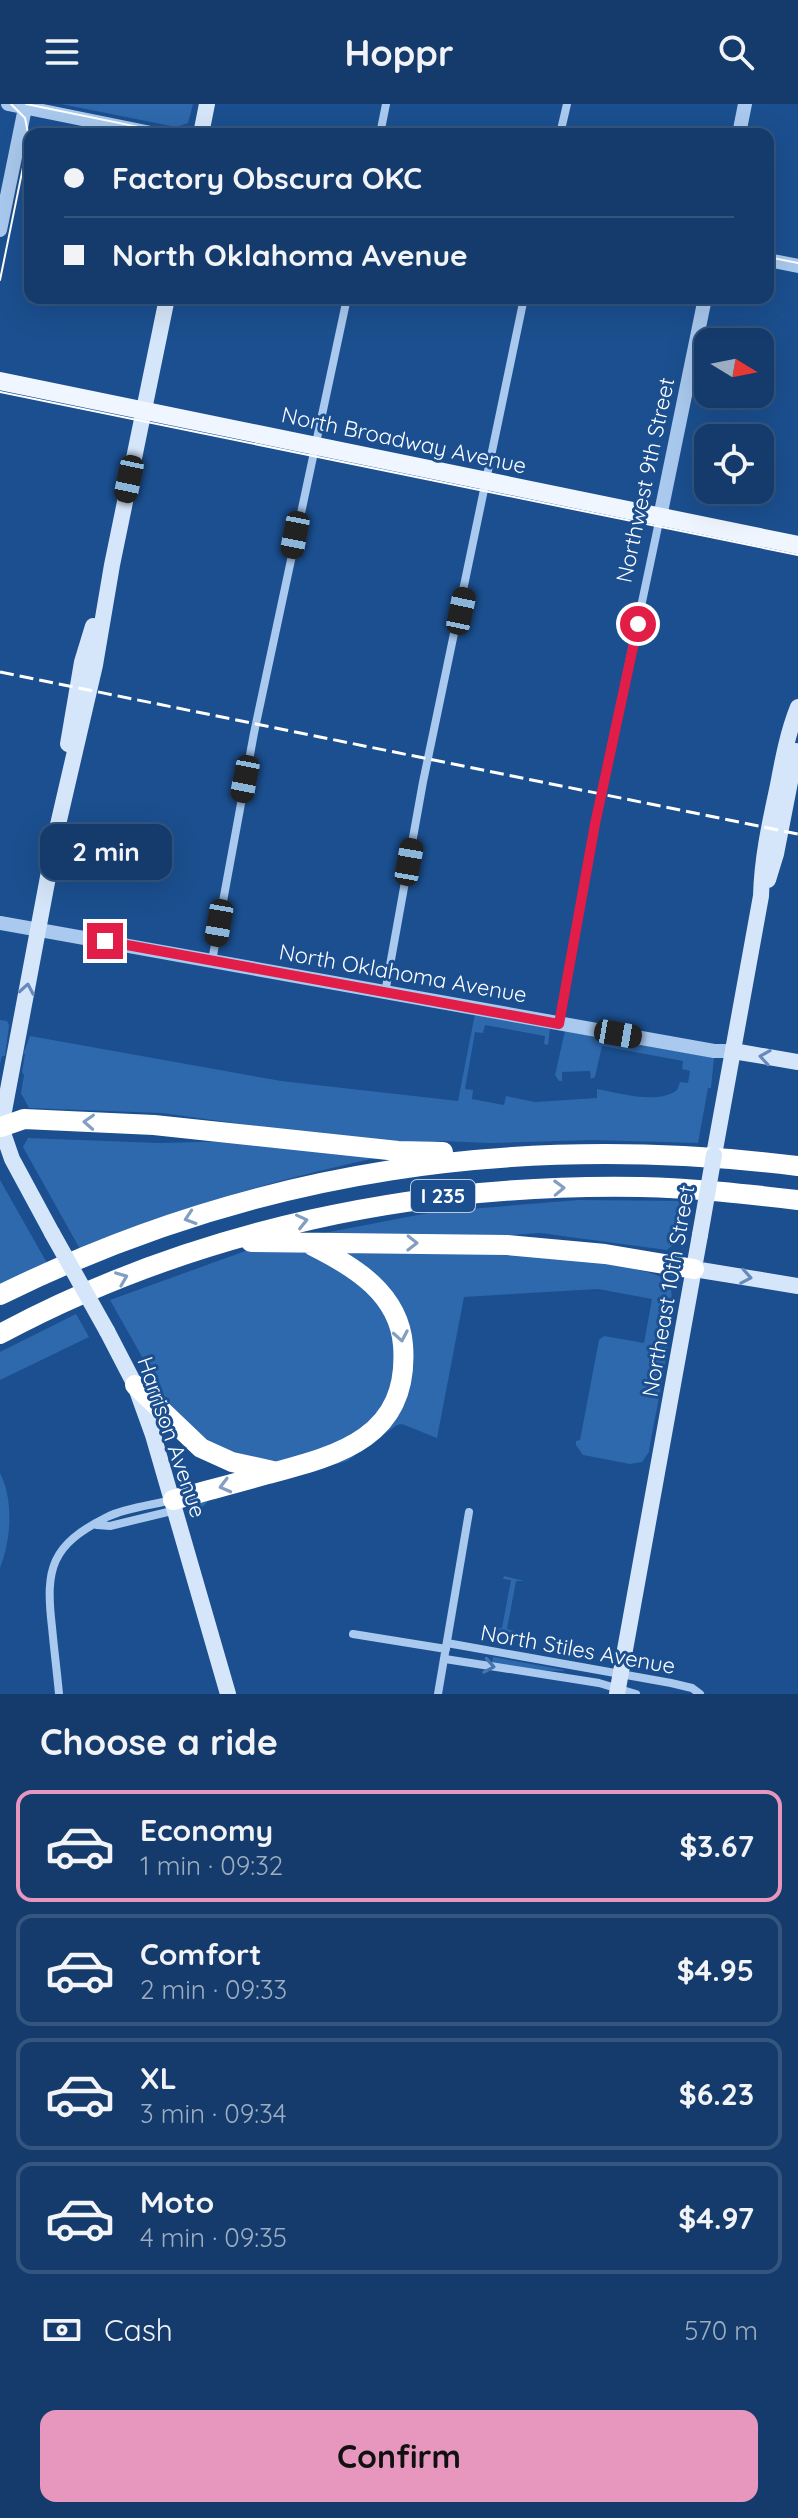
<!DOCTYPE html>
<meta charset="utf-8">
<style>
:root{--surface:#143b6b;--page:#214673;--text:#f1f3f6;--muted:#9dadc1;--line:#33557e;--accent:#e797bd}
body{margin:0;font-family:Quicksand,sans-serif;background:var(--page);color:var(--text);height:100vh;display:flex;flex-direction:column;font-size:30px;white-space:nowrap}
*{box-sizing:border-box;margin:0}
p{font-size:26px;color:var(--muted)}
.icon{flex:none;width:44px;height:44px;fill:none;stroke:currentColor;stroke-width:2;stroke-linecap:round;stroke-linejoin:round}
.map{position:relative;height:1590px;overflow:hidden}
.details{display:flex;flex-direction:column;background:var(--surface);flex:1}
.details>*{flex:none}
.banner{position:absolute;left:24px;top:24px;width:750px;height:176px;border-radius:16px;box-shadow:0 8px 32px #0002,0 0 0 2px var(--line);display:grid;align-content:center;height:176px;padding:0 40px;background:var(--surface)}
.needle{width:52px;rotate:100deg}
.fabs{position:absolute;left:694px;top:224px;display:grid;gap:16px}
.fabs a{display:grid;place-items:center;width:80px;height:80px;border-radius:16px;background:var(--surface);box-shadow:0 8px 32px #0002,0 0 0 2px var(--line);font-size:40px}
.end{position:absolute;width:36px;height:36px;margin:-18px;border:10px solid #e11d48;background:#fff;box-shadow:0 0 0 4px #fff}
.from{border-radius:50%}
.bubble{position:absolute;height:56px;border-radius:16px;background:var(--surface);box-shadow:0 8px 32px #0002,0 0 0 2px var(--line);font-size:26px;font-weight:700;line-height:56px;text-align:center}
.car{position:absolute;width:24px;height:48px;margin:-24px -12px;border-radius:10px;box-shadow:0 0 6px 2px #0007;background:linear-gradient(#222 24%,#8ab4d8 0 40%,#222 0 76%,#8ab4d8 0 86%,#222 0)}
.banner b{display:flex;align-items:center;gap:28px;height:76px;font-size:30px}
.banner b+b{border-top:2px solid var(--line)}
.banner i{width:20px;height:20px;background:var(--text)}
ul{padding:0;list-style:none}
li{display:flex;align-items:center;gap:24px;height:112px;margin:0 16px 12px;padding:0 24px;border:4px solid var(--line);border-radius:16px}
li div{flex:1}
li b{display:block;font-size:30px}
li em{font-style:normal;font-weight:700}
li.active{border-color:var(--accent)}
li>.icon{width:72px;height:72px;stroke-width:1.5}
h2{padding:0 40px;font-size:36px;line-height:96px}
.pay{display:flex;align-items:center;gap:20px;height:88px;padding:0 40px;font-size:30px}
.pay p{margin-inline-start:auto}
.primary-button{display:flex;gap:16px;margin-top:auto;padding:16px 40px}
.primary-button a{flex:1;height:92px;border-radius:16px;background:var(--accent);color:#111;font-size:32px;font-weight:700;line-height:92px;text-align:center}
header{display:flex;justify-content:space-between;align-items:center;height:104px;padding:0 40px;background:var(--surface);font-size:36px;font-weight:700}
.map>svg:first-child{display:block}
.green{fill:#2e69ad}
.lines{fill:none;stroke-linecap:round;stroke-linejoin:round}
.minor{stroke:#a9c9ee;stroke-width:8}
.tertiary{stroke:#a9c9ee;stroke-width:14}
.secondary{stroke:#d6e6fa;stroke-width:16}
.primary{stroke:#f0f6ff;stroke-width:18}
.motorway{stroke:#fff;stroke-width:20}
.tram{stroke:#fff;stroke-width:2}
.rail{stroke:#fff;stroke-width:3;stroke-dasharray:14 6;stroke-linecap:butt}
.secondary-bridge{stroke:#d6e6fa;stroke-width:16}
.oneway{stroke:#668bba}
.oneway2{stroke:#829ec1}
.oneway3{stroke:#4674ac}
.route{stroke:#e11d48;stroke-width:10}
.labels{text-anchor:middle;stroke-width:6;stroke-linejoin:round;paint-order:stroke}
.shield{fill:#1b4f8f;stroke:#bbcadd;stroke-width:2}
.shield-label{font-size:20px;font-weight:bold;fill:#fff}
.street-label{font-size:22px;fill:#fff;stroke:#1b4f8f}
</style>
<header><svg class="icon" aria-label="menu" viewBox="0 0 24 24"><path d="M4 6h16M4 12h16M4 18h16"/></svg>Hoppr<svg class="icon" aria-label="search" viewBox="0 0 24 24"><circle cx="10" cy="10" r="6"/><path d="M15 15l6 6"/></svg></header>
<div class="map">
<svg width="798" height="1590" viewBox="0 0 798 1590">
<rect width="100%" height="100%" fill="#1b4f8f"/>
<path class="green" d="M61,0h132l-5,19 -12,4z
M475,910l75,15 -2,16 -4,-1 1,-8 -60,-11 -2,8 -8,-1 -10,57 8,1 -1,9 32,6 2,-9 29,6 62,-4v-9c22,4 60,16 80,1l3,-8 8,1 2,-12 -8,-2 1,-8 -81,-15 -7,31 -4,2 -1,-8 -28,1v9h-3l-4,-6 10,-44 149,27 -3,30h-3l-10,55 -106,-3 -103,3 -47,-2 -42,5 -238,-33 -133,-5 -8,-15 3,-18 -2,-3 3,-18h-2l7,-18 251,45 177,20z
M0,916l7,1 2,4 -4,31h-3l-2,8z
M28,1034l131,5 84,-2 141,15c-106,23 -204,51 -304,93l-57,-102z
M0,1076l47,83 -47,24z
M578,1096l109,1 -7,38 -13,11 -127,-17 -85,6 -136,-5 114,-22z
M251,1145l42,1 19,4 19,8 49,38 18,49 -7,44 -29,40 -72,27 -22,3 -47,-10 -45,-36 -66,-117z
M478,1145c37,5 167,14 191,32 11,23 -15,139 -20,171l-7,10 -12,2 -47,-9 -7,-10v-4l4,-1 19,-100 5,-4 40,7 8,-44 -54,-10 -134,8 -27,141 -35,-14 -5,1 -50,36 -138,39 -9,10 -3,-11 167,-53 45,-100 -71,-93z
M76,1210l13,23 -89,43v-28z
M0,1369c14,27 11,67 0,95z
M504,1472l20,5h-8l-9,48 7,2v3l-20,-5 8,-1 9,-48 -8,-1z
M493,1553l71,13v1l-30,-1 -42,-7z"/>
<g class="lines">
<path class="minor" d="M380,30l6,-30
M560,30l7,-30
M212,857l42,-228 93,-435
M385,889l38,-211 101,-484
M559,920l36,-200 65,-307
M97,1421l13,1 66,-16
M353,1530l93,15
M447,1539l224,40 21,5 8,6
M445,1555l154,24 37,11
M59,1590c-2,-22 -5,-45 -7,-67 -7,-59 -1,-82 55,-110 18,-9 45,-12 65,-17
M438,1590l31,-182"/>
<path class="tertiary" d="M8,0l148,30
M739,30l6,-30
M0,126l25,-122
M768,156l30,6
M660,413l45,-219
M0,819l714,128h19"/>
<path class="secondary" d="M201,30l6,-30
M68,640l14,-82 11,-36
M768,776l8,-26 20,-103
M733,947l65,11
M1,1023l56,-298 38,-164 17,-100 55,-267
M1,1023l11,32 40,74
M714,1051l47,-259c1,-38 9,-74 17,-111 5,-27 10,-53 20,-78
M694,1165l104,17
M107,1227l28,54 18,50 75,259
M617,1590l83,-459"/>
<path class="primary" d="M0,277l798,164"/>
<path class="motorway" d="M1,1023l23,-8 130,6 244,26 45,1
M251,1138l256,3 98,9 89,15
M0,1191c255,-126 518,-163 798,-129
M0,1230c196,-105 420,-151 641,-147 52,1 105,7 157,13
M135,1281l66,63 31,14 41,9
M173,1396c32,-9 64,-17 95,-26 72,-19 142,-37 135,-129 -4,-51 -48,-78 -90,-99"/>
<path class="tram" d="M26,0l147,30
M768,153l30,6
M0,176l29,-142 -4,-20 -14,-14
M0,288l798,163"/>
<path class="rail" d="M0,568l798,162"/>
<path class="secondary-bridge" d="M52,1129l55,98
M700,1131l14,-80"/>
</g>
<defs><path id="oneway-chevron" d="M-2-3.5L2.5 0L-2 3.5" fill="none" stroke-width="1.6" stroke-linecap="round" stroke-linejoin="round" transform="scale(2)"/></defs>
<g class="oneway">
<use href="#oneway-chevron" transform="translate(27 885) rotate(-80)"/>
<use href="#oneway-chevron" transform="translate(765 953) rotate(-171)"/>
<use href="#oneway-chevron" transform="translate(746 1173) rotate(10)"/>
</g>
<g class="oneway2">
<use href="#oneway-chevron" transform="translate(89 1018) rotate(-177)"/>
<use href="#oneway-chevron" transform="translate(559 1084) rotate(-2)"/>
<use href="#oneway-chevron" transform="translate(190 1114) rotate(162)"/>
<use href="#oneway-chevron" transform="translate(302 1117) rotate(-13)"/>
<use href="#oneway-chevron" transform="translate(412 1139) rotate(1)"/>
<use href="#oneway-chevron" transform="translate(122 1174) rotate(-22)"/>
<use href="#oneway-chevron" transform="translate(401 1232) rotate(80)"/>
<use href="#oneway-chevron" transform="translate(225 1382) rotate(165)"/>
</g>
<use class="oneway3" href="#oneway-chevron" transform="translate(489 1562) rotate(10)"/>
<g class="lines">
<path class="route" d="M105,837l454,83 36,-200 43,-200"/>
</g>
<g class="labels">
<rect class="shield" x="411" y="1076" width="64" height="32" rx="6"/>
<g class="shield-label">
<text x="443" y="1099">I 235</text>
</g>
<g class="street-label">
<text transform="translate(404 336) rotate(12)" y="8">North Broadway Avenue</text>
<text transform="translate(645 376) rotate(-78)" y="8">Northwest 9th Street</text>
<text transform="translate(403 869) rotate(10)" y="8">North Oklahoma Avenue</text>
<text transform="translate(668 1187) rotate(-80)" y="8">Northeast 10th Street</text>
<text transform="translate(172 1333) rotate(71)" y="8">Harrison Avenue</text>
<text transform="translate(578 1545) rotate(10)" y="8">North Stiles Avenue</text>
</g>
</g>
</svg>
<div class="fabs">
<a><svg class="needle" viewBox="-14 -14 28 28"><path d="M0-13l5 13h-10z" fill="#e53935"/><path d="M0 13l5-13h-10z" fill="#9dadc1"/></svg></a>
<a><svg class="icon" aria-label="locate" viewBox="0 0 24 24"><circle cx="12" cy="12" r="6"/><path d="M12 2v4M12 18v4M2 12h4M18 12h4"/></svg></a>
</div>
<i class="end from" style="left:638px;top:520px"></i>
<i class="end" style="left:105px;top:837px"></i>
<div class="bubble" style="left:40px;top:720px;width:132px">2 min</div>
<i class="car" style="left:129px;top:375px;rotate:192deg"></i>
<i class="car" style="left:295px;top:431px;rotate:191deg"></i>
<i class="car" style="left:461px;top:507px;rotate:12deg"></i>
<i class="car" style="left:245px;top:675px;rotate:191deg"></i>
<i class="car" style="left:409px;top:758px;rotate:10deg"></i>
<i class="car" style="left:219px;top:819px;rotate:190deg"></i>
<i class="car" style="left:618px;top:930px;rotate:100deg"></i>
<div class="banner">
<b><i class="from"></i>Factory Obscura OKC</b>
<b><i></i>North Oklahoma Avenue</b>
</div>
</div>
<section class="details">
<h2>Choose a ride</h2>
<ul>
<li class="active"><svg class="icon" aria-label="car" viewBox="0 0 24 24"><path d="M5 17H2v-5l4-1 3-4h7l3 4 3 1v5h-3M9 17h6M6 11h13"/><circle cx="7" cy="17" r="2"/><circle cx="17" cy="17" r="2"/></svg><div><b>Economy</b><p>1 min · 09:32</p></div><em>$3.67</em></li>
<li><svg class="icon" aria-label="car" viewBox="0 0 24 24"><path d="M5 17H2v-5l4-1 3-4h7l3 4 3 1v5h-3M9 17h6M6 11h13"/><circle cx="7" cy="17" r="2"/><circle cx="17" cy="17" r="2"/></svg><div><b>Comfort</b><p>2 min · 09:33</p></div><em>$4.95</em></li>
<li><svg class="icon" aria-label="car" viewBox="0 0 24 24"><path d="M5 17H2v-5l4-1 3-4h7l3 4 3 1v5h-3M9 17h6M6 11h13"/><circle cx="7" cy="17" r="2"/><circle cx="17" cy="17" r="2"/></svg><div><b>XL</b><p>3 min · 09:34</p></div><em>$6.23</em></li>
<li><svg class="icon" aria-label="car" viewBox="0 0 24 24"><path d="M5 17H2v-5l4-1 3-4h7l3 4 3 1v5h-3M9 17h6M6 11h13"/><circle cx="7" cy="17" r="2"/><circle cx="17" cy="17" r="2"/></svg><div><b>Moto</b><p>4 min · 09:35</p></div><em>$4.97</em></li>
</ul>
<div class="pay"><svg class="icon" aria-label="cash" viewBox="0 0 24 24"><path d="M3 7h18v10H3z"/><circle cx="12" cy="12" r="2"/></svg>Cash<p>570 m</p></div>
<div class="primary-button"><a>Confirm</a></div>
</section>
